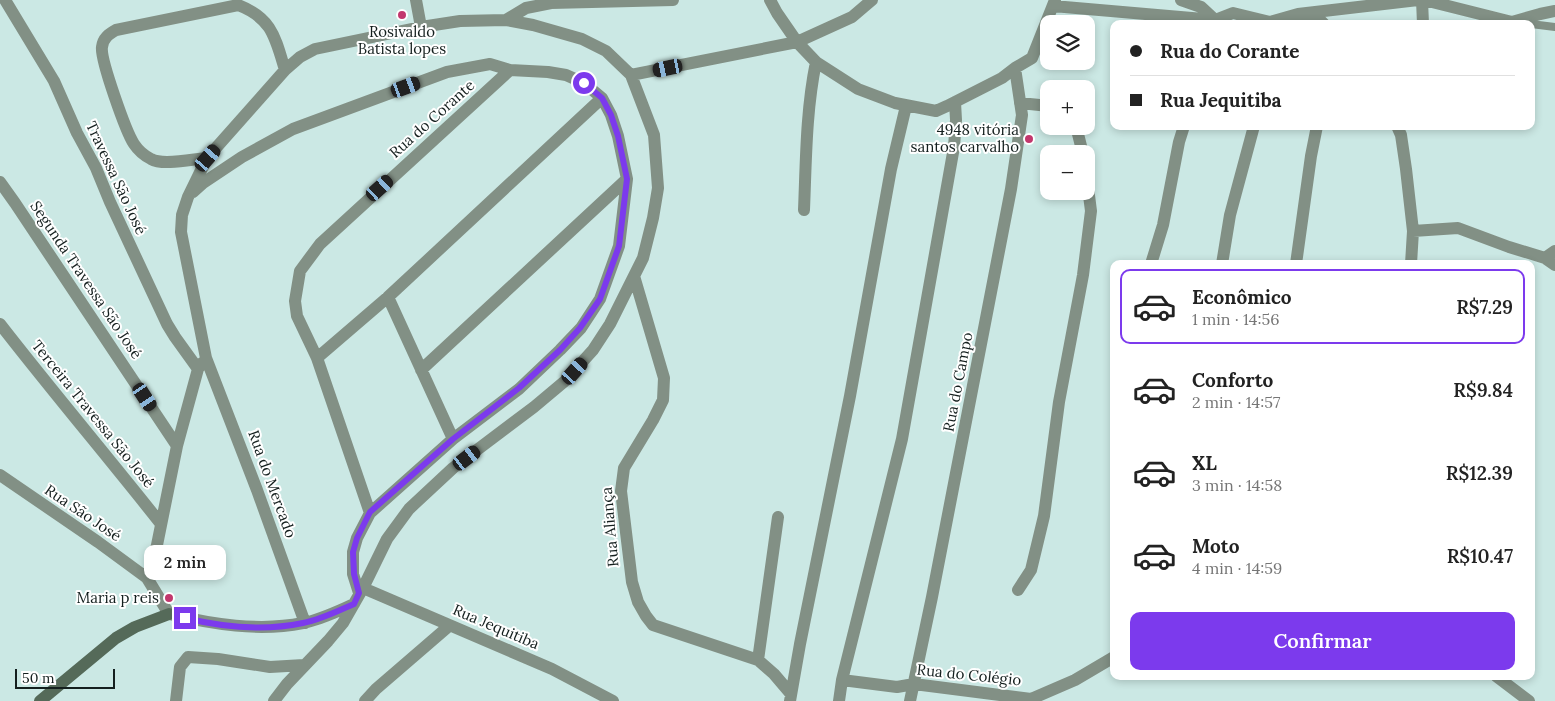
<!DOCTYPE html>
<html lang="pt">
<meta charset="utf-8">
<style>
:root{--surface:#fff;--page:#f6f6f6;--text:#222;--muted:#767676;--line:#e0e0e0;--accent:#7c3aed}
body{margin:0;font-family:Lora,serif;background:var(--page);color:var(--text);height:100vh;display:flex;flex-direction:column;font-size:19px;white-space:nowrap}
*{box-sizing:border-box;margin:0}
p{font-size:16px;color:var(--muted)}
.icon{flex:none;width:28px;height:28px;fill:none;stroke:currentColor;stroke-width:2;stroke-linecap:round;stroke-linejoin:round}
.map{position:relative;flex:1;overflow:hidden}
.drawer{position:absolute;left:1110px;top:260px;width:425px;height:420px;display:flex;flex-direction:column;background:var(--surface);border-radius:10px;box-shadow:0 2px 8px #0003}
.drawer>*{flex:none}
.guide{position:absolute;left:1110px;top:20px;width:425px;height:110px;border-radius:10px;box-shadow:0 2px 8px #0003;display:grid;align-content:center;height:110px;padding:0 20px;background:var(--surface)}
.controls{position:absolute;left:1040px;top:15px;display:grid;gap:10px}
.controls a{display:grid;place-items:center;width:55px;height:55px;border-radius:10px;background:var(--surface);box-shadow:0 2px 8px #0003;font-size:25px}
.scale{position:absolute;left:15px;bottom:12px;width:100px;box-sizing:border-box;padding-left:5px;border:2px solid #141f1e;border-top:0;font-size:14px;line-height:18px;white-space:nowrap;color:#141f1e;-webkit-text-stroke:4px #fff;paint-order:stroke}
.end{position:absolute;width:22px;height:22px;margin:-11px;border:6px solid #7c3aed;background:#fff;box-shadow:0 0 0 2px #fff}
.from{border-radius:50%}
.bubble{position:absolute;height:35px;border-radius:10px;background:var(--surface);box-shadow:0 2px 8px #0003;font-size:16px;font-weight:600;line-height:35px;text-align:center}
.car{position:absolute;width:15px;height:30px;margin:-15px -8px;border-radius:6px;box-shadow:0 0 4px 1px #0007;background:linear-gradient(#222 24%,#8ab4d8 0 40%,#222 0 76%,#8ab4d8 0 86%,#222 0)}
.guide b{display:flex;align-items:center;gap:18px;height:48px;font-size:19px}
.guide b+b{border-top:1px solid var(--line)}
.guide i{width:12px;height:12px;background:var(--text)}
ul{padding:9px 0 0;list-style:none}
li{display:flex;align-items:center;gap:15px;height:75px;margin:0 10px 8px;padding:0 10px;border:2px solid transparent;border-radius:10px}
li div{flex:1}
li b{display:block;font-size:19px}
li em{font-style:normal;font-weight:600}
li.selected{border-color:var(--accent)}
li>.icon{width:45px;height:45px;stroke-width:1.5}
.button{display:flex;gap:10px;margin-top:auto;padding:10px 20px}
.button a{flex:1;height:58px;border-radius:10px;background:var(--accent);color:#fff;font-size:20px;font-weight:600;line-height:58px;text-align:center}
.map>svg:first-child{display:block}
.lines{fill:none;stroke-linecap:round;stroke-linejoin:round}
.lane{stroke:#829085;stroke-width:8}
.street{stroke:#829085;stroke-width:12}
.secondary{stroke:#556a59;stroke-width:12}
.route{stroke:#7c3aed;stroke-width:6}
.poi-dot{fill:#c2376d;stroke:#fff;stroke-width:2}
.labels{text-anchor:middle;stroke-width:4;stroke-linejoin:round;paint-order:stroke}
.poi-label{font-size:15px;fill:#141f1e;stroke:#fff;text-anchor:end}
.street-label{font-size:15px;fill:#141f1e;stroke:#fff}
</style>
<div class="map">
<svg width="1555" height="701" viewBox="0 0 1555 701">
<rect width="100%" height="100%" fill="#cbe8e4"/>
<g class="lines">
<path class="lane" d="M1531,24l24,3"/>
<path class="street" d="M5,0l49,81 23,52 19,35 14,34 57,122 8,13 23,32
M416,0l5,27
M770,0l7,13 20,29 19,20 42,27 37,14 41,8 11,-5 55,-28 13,-10 17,-10 23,-58
M1181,0l20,7 14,13
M1422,0l1,24
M1424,0l88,22 28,-8 15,-3
M1053,6l162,14 18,-7 37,9 28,-8 120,-14
M1303,16l18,5 3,3
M506,20l20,-12 25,-5 122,-3
M631,75l166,-33 55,-25 20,-17
M1020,103l29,3
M1076,126l7,28
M1397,126l4,9 5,34 7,62 -2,33
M207,158c-14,1 -44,8 -56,1 -6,-3 -13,-9 -17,-15 -8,-12 -34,-85 -32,-97 1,-9 7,-13 14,-17l122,-25c34,13 37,32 47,65
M0,182l15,21 162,243
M193,192l10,-9 39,-26 51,-28 154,-57 43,-8 20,6 38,2 18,3 18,8 18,15 9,17 7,21 9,43 -8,67 -19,53 -19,29 -21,22 -41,39 -66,50 -83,74 -13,25 -4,14v22l6,19
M804,210c2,-49 2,-100 12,-148
M1413,231l45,-3 51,19 36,11 10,7
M1545,258l10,-7
M1151,264l12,-39 16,-83 5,-16
M1222,264l8,-49 24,-89
M1296,264l15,-108 6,-30
M634,276l30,102 -1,22 -10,20 -29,48 -3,23 11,91 6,20 8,14 7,9 105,35 16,14 17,20
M388,297l65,142
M0,324c52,67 108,133 161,200
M317,358l71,-61 214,-199
M421,370l206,-191
M0,475l98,67 49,36 22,36c43,10 90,18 134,9 17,-3 35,-12 51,-19
M370,513l-53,-155 -20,-42 -2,-15 5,-30 20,-27 190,-174
M147,578l10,-33 20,-99 21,-77 4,-6
M363,588l189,81 61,32
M1018,590l13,-20 13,-54 15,-114 24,-127 8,-64 -5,-39
M758,660l20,-143
M1496,676l33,25
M842,680l55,7 17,-3 117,15 44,-19 39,-23
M176,701l4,-34 8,-10 30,2 52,8 34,-2
M274,701l13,-17 41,-43 15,-18 20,-35 24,-49 22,-30 44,-41 81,-61 31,-26 28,-31 17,-26 33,-66 10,-40 5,-30 -4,-53 -23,-60 -25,-24 -24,-12 -49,-14 -27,-5 -46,1 -39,6 -106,22 -15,8 -15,13 -78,88 -19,39 -6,18 -1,17 25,126 51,132 48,133
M365,701l11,-12 73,-63
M790,701l10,-57 50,-248 41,-227 15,-63
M839,701l3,-21 60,-241 52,-292 2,-27 -1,-18
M910,701l22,-104 79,-408 11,-74 -7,-47"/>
<path class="secondary" d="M40,701l76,-63 19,-11 34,-13"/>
</g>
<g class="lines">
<path class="route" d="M185,618c37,9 80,13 118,5 17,-3 35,-12 51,-19l5,-11 -5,-19 -1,-22 4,-14 13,-26 83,-73 66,-51 41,-38 20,-22 20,-29 19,-53 8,-67 -9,-43 -7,-21 -9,-17 -18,-15"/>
</g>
<g class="poi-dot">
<circle cx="402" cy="15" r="5"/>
<circle cx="1029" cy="139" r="5"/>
<circle cx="169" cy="598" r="5"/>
</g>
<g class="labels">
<g class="poi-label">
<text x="402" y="37" text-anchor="middle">Rosivaldo<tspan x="402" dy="17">Batista lopes</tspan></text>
<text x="1019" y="135">4948 vitória<tspan x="1019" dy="17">santos carvalho</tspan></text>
<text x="159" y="603">Maria p reis</text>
</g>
<g class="street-label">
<text transform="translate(432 119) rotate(-42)" y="5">Rua do Corante</text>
<text transform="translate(116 178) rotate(65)" y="5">Travessa São José</text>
<text transform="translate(86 280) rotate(56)" y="5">Segunda Travessa São José</text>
<text transform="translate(958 382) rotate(-79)" y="5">Rua do Campo</text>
<text transform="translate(93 414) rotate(51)" y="5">Terceira Travessa São José</text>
<text transform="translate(272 484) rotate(70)" y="5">Rua do Mercado</text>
<text transform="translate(83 513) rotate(34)" y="5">Rua São José</text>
<text transform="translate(610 527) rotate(-95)" y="5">Rua Aliança</text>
<text transform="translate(496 627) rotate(23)" y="5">Rua Jequitiba</text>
<text transform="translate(969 675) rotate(6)" y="5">Rua do Colégio</text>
</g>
</g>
</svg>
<div class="controls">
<a><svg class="icon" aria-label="layers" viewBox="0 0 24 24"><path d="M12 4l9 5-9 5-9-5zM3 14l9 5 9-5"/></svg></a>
<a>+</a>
<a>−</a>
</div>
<div class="scale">50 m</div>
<i class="end from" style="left:584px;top:83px"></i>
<i class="end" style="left:185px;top:618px"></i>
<div class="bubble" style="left:144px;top:545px;width:82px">2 min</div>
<i class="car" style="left:668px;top:68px;rotate:258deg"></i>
<i class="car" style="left:406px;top:87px;rotate:70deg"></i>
<i class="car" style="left:208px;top:158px;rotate:41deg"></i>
<i class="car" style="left:380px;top:188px;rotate:48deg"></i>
<i class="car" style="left:575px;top:371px;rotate:42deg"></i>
<i class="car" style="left:145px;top:397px;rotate:147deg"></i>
<i class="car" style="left:467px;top:458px;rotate:53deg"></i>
<div class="guide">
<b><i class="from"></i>Rua do Corante</b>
<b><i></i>Rua Jequitiba</b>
</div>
<section class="drawer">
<ul>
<li class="selected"><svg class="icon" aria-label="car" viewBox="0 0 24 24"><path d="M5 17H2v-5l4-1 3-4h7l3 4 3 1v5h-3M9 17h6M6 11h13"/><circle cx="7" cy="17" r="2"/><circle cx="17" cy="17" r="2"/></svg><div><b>Econômico</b><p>1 min · 14:56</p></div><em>R$7.29</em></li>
<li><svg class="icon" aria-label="car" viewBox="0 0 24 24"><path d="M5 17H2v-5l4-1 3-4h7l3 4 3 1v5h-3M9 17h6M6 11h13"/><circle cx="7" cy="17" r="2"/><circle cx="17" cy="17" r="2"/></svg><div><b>Conforto</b><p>2 min · 14:57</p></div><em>R$9.84</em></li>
<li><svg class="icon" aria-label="car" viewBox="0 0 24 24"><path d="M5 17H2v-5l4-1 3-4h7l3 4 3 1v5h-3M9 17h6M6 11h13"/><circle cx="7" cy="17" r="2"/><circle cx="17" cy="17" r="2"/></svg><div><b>XL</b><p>3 min · 14:58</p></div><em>R$12.39</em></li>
<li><svg class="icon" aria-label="car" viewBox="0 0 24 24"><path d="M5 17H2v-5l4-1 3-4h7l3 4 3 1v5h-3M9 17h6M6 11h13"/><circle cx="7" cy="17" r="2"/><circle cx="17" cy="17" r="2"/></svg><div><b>Moto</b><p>4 min · 14:59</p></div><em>R$10.47</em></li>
</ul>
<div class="button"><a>Confirmar</a></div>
</section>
</div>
